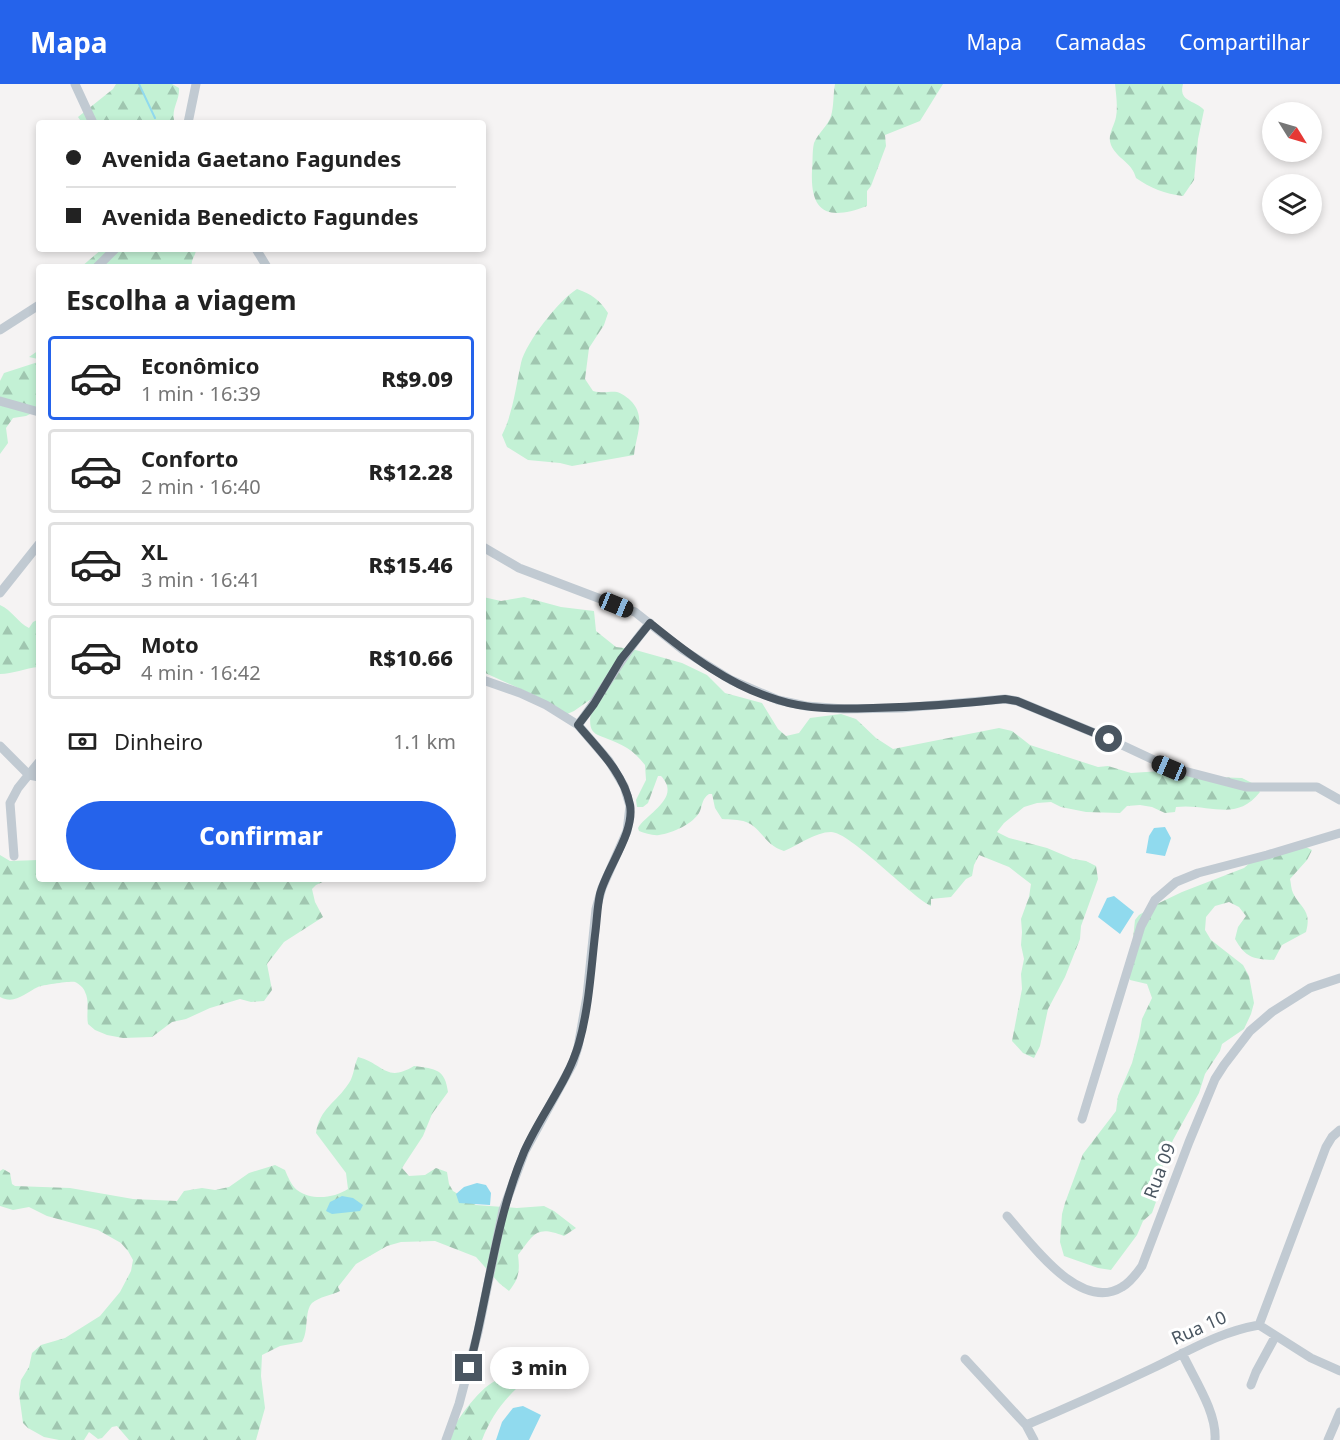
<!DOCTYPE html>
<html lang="pt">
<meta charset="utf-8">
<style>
:root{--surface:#fff;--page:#f2f2f2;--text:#222;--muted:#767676;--line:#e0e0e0;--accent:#2563eb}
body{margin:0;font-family:"Noto Sans",sans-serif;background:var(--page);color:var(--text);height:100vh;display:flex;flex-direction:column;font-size:22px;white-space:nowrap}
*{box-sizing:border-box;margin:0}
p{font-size:20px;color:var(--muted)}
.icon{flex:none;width:33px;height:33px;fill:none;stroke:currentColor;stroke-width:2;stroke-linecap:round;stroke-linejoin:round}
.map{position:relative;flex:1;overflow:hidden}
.panel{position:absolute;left:36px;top:180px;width:450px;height:618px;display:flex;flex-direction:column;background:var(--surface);border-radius:6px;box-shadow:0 3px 9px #0003}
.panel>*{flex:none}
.guide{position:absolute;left:36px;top:36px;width:450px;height:132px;border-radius:6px;box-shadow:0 3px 9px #0003;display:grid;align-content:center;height:132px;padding:0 30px;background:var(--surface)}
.needle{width:39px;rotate:127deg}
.buttons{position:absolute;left:1262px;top:18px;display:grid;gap:12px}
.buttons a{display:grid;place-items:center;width:60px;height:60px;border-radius:50%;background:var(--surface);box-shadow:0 3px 9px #0003;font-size:30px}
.end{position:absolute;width:27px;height:27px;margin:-14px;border:8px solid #4a5661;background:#fff;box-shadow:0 0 0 3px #fff}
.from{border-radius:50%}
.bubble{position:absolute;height:42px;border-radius:21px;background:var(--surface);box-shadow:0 3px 9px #0003;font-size:20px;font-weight:800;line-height:42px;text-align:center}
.car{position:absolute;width:18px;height:36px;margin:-18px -9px;border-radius:8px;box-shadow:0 0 4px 2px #0007;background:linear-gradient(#222 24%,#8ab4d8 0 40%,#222 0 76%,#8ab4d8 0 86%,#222 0)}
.guide b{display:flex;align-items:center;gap:21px;height:57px;font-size:22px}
.guide b+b{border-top:2px solid var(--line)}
.guide i{width:15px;height:15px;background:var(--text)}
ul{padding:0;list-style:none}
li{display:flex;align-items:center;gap:18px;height:84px;margin:0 12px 9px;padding:0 18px;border:3px solid var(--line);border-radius:6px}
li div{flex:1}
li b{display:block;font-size:22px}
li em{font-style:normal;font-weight:800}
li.active{border-color:var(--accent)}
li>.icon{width:54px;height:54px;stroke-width:1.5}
h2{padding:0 30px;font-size:27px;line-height:72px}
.pay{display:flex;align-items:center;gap:15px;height:66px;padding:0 30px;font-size:22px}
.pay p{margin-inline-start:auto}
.button{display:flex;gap:12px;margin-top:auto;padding:12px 30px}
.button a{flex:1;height:69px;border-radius:36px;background:var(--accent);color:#fff;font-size:24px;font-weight:800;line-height:69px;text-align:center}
header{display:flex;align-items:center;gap:36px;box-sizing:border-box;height:84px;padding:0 30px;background:var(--accent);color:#fff}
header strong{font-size:28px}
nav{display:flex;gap:33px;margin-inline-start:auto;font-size:21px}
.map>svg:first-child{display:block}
.forest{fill:url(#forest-firs)}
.water{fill:#90daee}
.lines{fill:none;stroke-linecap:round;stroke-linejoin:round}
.stream{stroke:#90daee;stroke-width:2}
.minor{stroke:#c1cad2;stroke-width:9}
.route{stroke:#4a5661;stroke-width:8}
.labels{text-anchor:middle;stroke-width:6;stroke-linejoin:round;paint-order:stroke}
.street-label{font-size:18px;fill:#4a5661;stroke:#fff}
</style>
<header>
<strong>Mapa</strong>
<nav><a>Mapa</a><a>Camadas</a><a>Compartilhar</a></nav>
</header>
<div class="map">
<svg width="1340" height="1356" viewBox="0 0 1340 1356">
<defs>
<pattern id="forest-firs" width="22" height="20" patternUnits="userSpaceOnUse" patternTransform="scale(1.5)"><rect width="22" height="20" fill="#c3f1d5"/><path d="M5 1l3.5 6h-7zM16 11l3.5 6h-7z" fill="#a0c6b0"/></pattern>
</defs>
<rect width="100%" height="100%" fill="#f5f3f3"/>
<path class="forest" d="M116,0h56l7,4c1,13 -9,22 -4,35h-93l-4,-6 35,-28z
M835,0h108l-23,37 -35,14 1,11 -15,40 -4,5v15c-37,14 -57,9 -55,-35 1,-9 0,-20 2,-28 4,-10 14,-17 17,-27 3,-10 2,-21 4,-32z
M1115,0h68c-5,18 12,16 21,26l-6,29 -4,41 -11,16c-18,-2 -33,-8 -47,-18 -4,-16 -19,-19 -25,-33 -4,-10 3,-18 5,-28 2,-10 0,-23 -1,-33z
M102,165h94c0,7 -6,11 -4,18h-111z
M577,205c14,5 23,11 31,24l-4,12 -15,23 -4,31 8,12c12,3 15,0 24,1 4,1 10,5 13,8 17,16 6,35 4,55l-62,11 -12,-3 -32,-3 -21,-13 -5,-12c11,-22 14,-49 19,-72 5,-21 38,-63 56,-74z
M39,266v60l-13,6 -13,2 -7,10 2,15 -8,11v-73l4,-8 34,-11v-3l-9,-2z
M483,513l18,4 23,-4 37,10 33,4 2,20 20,16 16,2 50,14 25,12 18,18 37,10 16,26 8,7 13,-3 11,-15 31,-4 15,5 20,19 17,11 106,-21 13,3 18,14 68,22 10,-1 23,7 45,-3 38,7 28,1 10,5 8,9c-24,31 -51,11 -84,15l-1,5 -10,1 -13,-6 -12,-2 -13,1 -7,7 -34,-1 -25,-5 -10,-5 -14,1 -13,4 -20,16 -7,9 12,6 38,10 26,11 13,2 10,5 2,13 -17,47 -1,13 -15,38 -17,32 -8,37 -6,12 -11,-5 -11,-12 10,-52 -1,-15 3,-15 -3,-14 1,-13 -1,-13 8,-22 2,-13 -22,-17 -30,-12 -5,10 -2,11 -6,3 -15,18 -20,2v7c-23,-12 -81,-74 -100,-74 -16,0 -32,13 -47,19 -20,-6 -22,-23 -38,-29 -7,-3 -17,-2 -24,-3l-7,-11 -3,-14h-3c-7,5 -6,9 -9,17 -6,13 -28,22 -41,24 -6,1 -14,-2 -20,-4l-1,-3c9,-15 44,-30 23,-52h-3l-10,27 -5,4h-6l-1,-7 10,-20 -1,-15c-5,-6 -11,-13 -18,-17 -31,-19 -44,-4 -33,-51l-20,14 -9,4 -27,-18 -55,-25z
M0,521c12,5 18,18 29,23l4,-6 6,-3v48c-14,1 -26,7 -39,7z
M1302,761l10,5 -5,10 -17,19c1,4 1,10 3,14 8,16 19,17 13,39l-24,13 -8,15c-21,-1 -28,-2 -39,-21l3,-12 8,-11 -7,-9 -10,-5 -14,4 -9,11 -1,13 6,10 32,25 6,11 5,27 -3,11 -7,15 -22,15 -2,7 -15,23 -6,19 -26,47 -13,33 -3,26 -5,14 -9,8 -6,14 -26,35 -13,-2 -34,-12 -4,-14 2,-28 3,-11 18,-49 33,-43 2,-15 14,-33 7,-26 3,-18 10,-21 -5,-14 -17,-4 -1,-3 6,-57 4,-5 20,-12 23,-11 62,-24 8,-7z
M0,771l10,6 29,-1v19h290l-13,6 -4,4 3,13 8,15 -39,25 -17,22 5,26 -8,11 -13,1 -11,-3 -30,9 -24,11 -14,3 -20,15 -29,1 -16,-3 -12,-5 -7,-6c-2,-11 2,-22 -3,-32 -1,-4 -6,-8 -10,-10 -5,-1 -32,3 -37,5 -13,6 -23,18 -38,10z
M358,973c26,7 28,26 56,9 22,3 31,3 34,26l-16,22 -9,22 -21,32 7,8 16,-1 11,-7 11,4 2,12 4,7 23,14 41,3 27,-2 10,5 22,17 -12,8c-28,-11 -30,-2 -46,19 2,15 1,24 -9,36l-10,-8 -23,-26 -41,-16 -34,1 -14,4 -31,18 -18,23 2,4c-8,4 -21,6 -28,12 -8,9 -3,28 -10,39l-22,4 -18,9 -1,21 4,32 -9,32h-127l-12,-14 -5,1 -10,11 -4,1 -9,-7 -5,8h-25l-15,-3 -16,-9 -5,-5 -4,-29 2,-14 8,-13 3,-14 9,-8 24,-7 35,-22 20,-24 11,-21 2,-11 -5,-9 -7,-8 -23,-13 -51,-14 -18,-9 -16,3 -13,-4v-35l3,-2 7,4 2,11 3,2 55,2 63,11 44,2 7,-10 18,-3 13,2 14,-3 20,-14 26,-8 10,5c3,7 6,15 12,20 15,11 37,8 51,-1l-2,-16 -30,-40c4,-25 20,-30 33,-50 5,-7 5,-18 9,-26z
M509,1293l9,10c-16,15 -28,32 -36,53h-36c9,-17 31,-50 49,-59 4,-2 10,-3 14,-4z"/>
<path class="water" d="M1165,743l6,11 -6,18 -19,-3 3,-17 5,-8z
M1114,812l20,16 -14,22 -22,-17 9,-19z
M477,1099l9,2 5,8 -1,12 -31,-2 -3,-9 8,-7z
M342,1112l11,2 10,7 -3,6 -28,3 -6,-3 4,-9z
M523,1322l18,9 -12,25h-33l6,-18 11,-14z"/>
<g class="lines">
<path class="stream" d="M139,0l16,34"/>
<path class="minor" d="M75,0l18,39
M188,39l8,-39
M256,165l11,18
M97,183l18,-18
M0,246l39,-25
M0,317l39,11
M483,463l36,21 116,44 48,38 48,30 47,20 28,6 38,3 58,-1 103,-9 12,2 92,38 60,28 77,20h71l23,13
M0,509l39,-49
M578,641c26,-34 43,-69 72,-102
M0,662l29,29 10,2
M14,772l-4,-53 8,-15 21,-26
M1082,1035l59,-193 14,-26 21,-18 22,-9 69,-18 73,-22
M1007,1132c24,27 73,97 115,71 9,-5 14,-13 20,-21l47,-124 26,-63 9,-14 26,-34 22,-19 38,-24 30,-10
M1259,1241l52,33 29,13
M1182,1269c12,26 35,59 33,87
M965,1275l61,66 8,15
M1251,1301l5,-13 19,-35
M1026,1341c43,-18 85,-37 127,-57 36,-17 66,-36 106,-43l67,-178 6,-10 8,-7
M446,1356l13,-36 19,-72 25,-122 22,-59 48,-88 5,-16 9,-51 9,-87 6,-21 25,-57 3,-25 -6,-20 -15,-25 -31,-36 -32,-20 -26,-12 -37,-13
M1328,1356l12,-28"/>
</g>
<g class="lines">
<path class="route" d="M469,1284c19,-72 26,-147 55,-216 16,-37 44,-70 55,-109 10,-35 12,-73 16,-108 2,-14 2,-27 5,-41 7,-27 35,-61 30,-89 -6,-32 -32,-56 -52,-80l16,-21 27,-45 29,-36c38,31 80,63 128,77 30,10 64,9 95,8 44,-1 88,-4 132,-9l12,2 92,38"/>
</g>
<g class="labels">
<g class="street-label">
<text transform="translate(1160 1087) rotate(-69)" y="6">Rua 09</text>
<text transform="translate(1199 1244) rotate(-24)" y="6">Rua 10</text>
</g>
</g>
</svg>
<div class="buttons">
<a><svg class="needle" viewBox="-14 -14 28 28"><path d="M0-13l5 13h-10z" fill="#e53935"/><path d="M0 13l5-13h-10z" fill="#767676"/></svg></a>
<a><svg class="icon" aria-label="layers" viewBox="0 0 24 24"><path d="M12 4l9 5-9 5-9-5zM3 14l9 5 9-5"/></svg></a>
</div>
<i class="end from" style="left:1109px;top:655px"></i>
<i class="end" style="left:469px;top:1284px"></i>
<div class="bubble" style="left:490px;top:1263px;width:99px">3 min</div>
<i class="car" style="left:616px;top:521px;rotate:112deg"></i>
<i class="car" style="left:1169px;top:684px;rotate:293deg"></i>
<div class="guide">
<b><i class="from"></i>Avenida Gaetano Fagundes</b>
<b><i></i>Avenida Benedicto Fagundes</b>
</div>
<section class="panel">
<h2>Escolha a viagem</h2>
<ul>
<li class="active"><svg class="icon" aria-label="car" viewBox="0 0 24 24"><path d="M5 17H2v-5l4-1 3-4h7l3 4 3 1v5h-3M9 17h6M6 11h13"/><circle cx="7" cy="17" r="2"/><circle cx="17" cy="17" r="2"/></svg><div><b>Econômico</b><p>1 min · 16:39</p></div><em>R$9.09</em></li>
<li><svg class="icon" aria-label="car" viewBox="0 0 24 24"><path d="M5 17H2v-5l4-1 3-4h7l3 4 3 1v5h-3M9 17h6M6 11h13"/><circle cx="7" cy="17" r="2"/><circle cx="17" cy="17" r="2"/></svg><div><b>Conforto</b><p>2 min · 16:40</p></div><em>R$12.28</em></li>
<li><svg class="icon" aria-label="car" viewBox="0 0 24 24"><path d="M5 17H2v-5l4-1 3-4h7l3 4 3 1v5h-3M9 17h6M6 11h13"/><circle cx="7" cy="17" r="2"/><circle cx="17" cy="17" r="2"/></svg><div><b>XL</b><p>3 min · 16:41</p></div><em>R$15.46</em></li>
<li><svg class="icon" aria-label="car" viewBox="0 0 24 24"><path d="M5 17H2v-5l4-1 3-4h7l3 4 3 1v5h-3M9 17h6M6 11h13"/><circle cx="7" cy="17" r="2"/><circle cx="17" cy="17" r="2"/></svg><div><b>Moto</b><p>4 min · 16:42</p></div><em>R$10.66</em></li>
</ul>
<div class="pay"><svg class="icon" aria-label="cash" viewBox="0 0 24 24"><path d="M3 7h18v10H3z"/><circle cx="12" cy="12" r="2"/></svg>Dinheiro<p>1.1 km</p></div>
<div class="button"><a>Confirmar</a></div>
</section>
</div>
